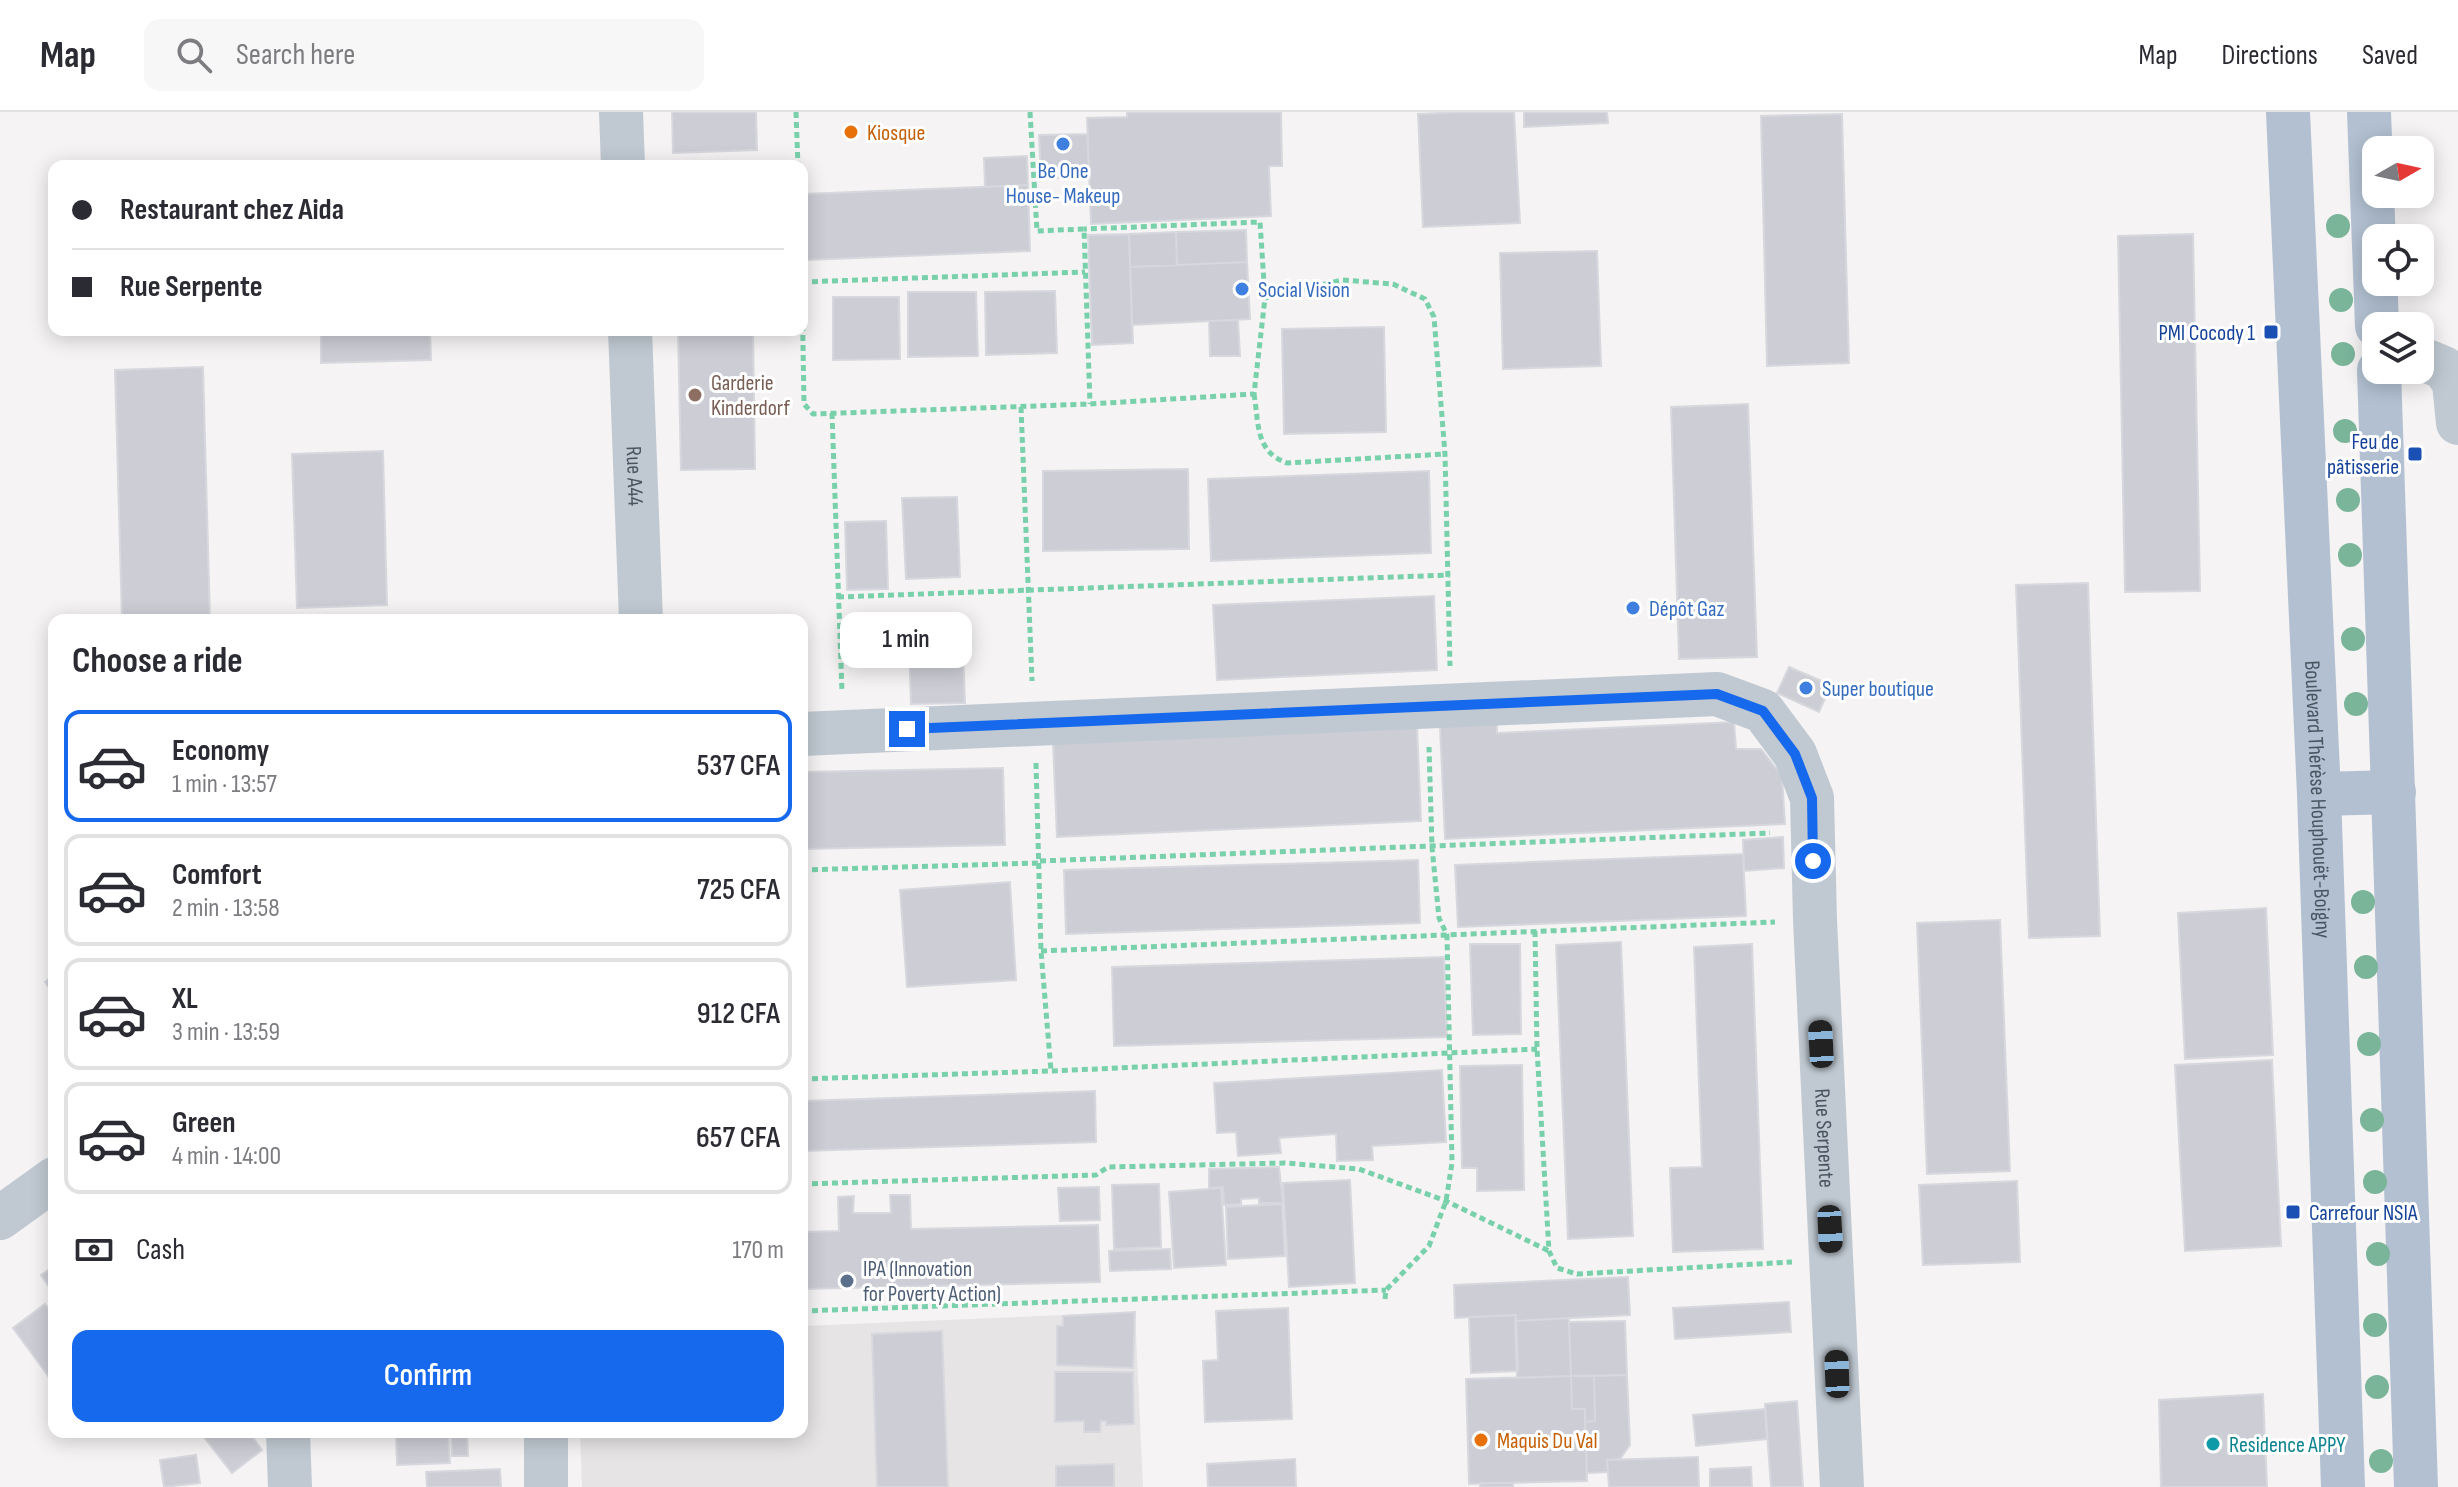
<!DOCTYPE html>
<meta charset="utf-8">
<style>
:root{--surface:#fff;--page:#f7f7f7;--text:#2b2b33;--muted:#7c7c81;--line:#e1e1e2;--accent:#1668ec}
body{margin:0;font-family:"Sofia Sans Condensed",sans-serif;background:var(--page);color:var(--text);height:100vh;display:flex;flex-direction:column;font-size:30px;white-space:nowrap}
*{box-sizing:border-box;margin:0}
p{font-size:26px;color:var(--muted)}
.icon{flex:none;width:44px;height:44px;fill:none;stroke:currentColor;stroke-width:2;stroke-linecap:round;stroke-linejoin:round}
.map{position:relative;flex:1;overflow:hidden}
.panel{position:absolute;left:48px;top:502px;width:760px;height:824px;display:flex;flex-direction:column;background:var(--surface);border-radius:16px;box-shadow:0 4px 20px #0003}
.panel>*{flex:none}
.banner{position:absolute;left:48px;top:48px;width:760px;height:176px;border-radius:16px;box-shadow:0 4px 20px #0003;display:grid;align-content:center;height:176px;padding:0 24px;background:var(--surface)}
.needle{width:52px;rotate:81deg}
.tools{position:absolute;left:2362px;top:24px;display:grid;gap:16px}
.tools a{display:grid;place-items:center;width:72px;height:72px;border-radius:16px;background:var(--surface);box-shadow:0 4px 20px #0003;font-size:40px}
.end{position:absolute;width:36px;height:36px;margin:-18px;border:10px solid #1668ec;background:#fff;box-shadow:0 0 0 4px #fff}
.from{border-radius:50%}
.bubble{position:absolute;height:56px;border-radius:16px;background:var(--surface);box-shadow:0 4px 20px #0003;font-size:26px;font-weight:600;line-height:56px;text-align:center}
.car{position:absolute;width:24px;height:48px;margin:-24px -12px;border-radius:10px;box-shadow:0 0 6px 2px #0007;background:linear-gradient(#222 24%,#8ab4d8 0 40%,#222 0 76%,#8ab4d8 0 86%,#222 0)}
.banner b{display:flex;align-items:center;gap:28px;height:76px;font-size:30px}
.banner b+b{border-top:2px solid var(--line)}
.banner i{width:20px;height:20px;background:var(--text)}
ul{padding:0;list-style:none}
li{display:flex;align-items:center;gap:24px;height:112px;margin:0 16px 12px;padding:0 8px;border:4px solid var(--line);border-radius:16px}
li div{flex:1}
li b{display:block;font-size:30px}
li em{font-style:normal;font-weight:600}
li.on{border-color:var(--accent)}
li>.icon{width:72px;height:72px;stroke-width:1.5}
h2{padding:0 24px;font-size:36px;line-height:96px}
.pay{display:flex;align-items:center;gap:20px;height:88px;padding:0 24px;font-size:30px}
.pay p{margin-inline-start:auto}
.action{display:flex;gap:16px;margin-top:auto;padding:16px 24px}
.action a{flex:1;height:92px;border-radius:16px;background:var(--accent);color:#fff;font-size:32px;font-weight:600;line-height:92px;text-align:center}
header{display:flex;align-items:center;gap:48px;box-sizing:border-box;height:112px;padding:0 40px;background:var(--surface);border-bottom:2px solid var(--line)}
header strong{font-size:38px}
nav{display:flex;gap:44px;margin-inline-start:auto;font-size:28px}
.search{width:560px;height:72px;background:var(--page);display:flex;align-items:center;gap:20px;box-sizing:border-box;padding:0 28px;border-radius:16px;color:var(--muted);font-size:30px}
.map>svg:first-child{display:block}
.education{fill:#e6e4e5}
.building{fill:#cdced5;stroke:#d7d8de;stroke-width:2}
.lines{fill:none;stroke-linecap:round;stroke-linejoin:round}
.path{stroke:#78d1aa;stroke-width:5;stroke-dasharray:6 4;stroke-linecap:butt}
.minor{stroke:#c0c9d2;stroke-width:44}
.major{stroke:#b2c0d1;stroke-width:44}
.tree{fill:#7ab59a}
.route{stroke:#1668ec;stroke-width:10}
.food-dot{fill:#e8710a;stroke:#fff;stroke-width:3}
.shop-dot{fill:#3f7fe0;stroke:#fff;stroke-width:3}
.transit-dot{fill:#1a4fb4;stroke:#fff;stroke-width:3}
.education-dot{fill:#8d6e63;stroke:#fff;stroke-width:3}
.service-dot{fill:#5c6f8a;stroke:#fff;stroke-width:3}
.culture-dot{fill:#0f9aa8;stroke:#fff;stroke-width:3}
.labels{text-anchor:middle;stroke-width:6;stroke-linejoin:round;paint-order:stroke}
.food-label{font-size:22px;fill:#c56008;stroke:#fff;text-anchor:start}
.shop-label{font-size:22px;fill:#366cbe;stroke:#fff;text-anchor:start}
.transit-label{font-size:22px;fill:#164399;stroke:#fff;text-anchor:end}
.education-label{font-size:22px;fill:#785e54;stroke:#fff;text-anchor:start}
.street-label{font-size:22px;fill:#495561;stroke:#fff}
.service-label{font-size:22px;fill:#4e5e75;stroke:#fff;text-anchor:start}
.culture-label{font-size:22px;fill:#0d838f;stroke:#fff;text-anchor:start}
</style>
<header>
<strong>Map</strong>
<div class="search"><svg class="icon" aria-label="search" viewBox="0 0 24 24"><circle cx="10" cy="10" r="6"/><path d="M15 15l6 6"/></svg>Search here</div>
<nav><a>Map</a><a>Directions</a><a>Saved</a></nav>
</header>
<div class="map">
<svg width="2458" height="1375" viewBox="0 0 2458 1375">
<rect width="100%" height="100%" fill="#f5f3f3"/>
<path class="education" d="M1135,1200l8,175h-561l-2,-55h222v-106z"/>
<path class="building" d="M672,0h84l1,38 -84,3z
M1127,0h154l1,54h-13l2,50 -180,8 -4,-106 40,-1z
M1462,0h52l6,111 -97,4 -5,-113z
M1524,0h83l1,11 -84,4z
M1842,2l7,249 -82,3 -6,-250z
M1087,22l3,44h-49l-2,-43z
M1027,44l1,29 -43,2 -1,-29z
M750,49v5h-74l-1,-4z
M1028,73l2,66 -223,9 -3,-66z
M1246,118l1,32 -70,3 -1,-33z
M1176,120l1,33 -47,2 -1,-33z
M1129,122l4,109 -41,2 -4,-110z
M2193,122l7,357 -75,1 -7,-356z
M1597,139l4,115 -98,3 -3,-116z
M1247,150l3,57 -118,6 -2,-58z
M1055,179l2,62 -71,2 -1,-63z
M908,180h68l2,64 -70,1z
M833,185h66l1,62 -67,1z
M1238,208l2,36h-30l-1,-35z
M1384,215l2,105 -102,2 -2,-105z
M61,218h138v3l-138,1z
M321,218h109l1,30 -110,3z
M678,218h75l2,139 -74,1z
M203,255l7,253h-88l-7,-250z
M1748,292l9,253 -78,2 -8,-252z
M383,339l4,154 -90,3 -5,-154z
M1188,357l1,80 -146,2v-80z
M1429,359l2,82 -220,8 -3,-82z
M957,385l3,80 -54,2 -4,-81z
M886,409l2,68 -41,1 -2,-68z
M2088,471l12,353 -71,2 -13,-353z
M1434,484l3,74 -220,10 -4,-75z
M962,509l3,82 -54,1 -3,-81z
M1789,555l42,18 -12,27 -42,-19z
M1734,610l2,27h25l21,27 3,48 -340,15 -5,-113 57,-3v10z
M1417,615l4,94 -364,16 -4,-94z
M1003,656l2,77 -203,4v-77z
M1783,725l1,31 -40,3 -1,-31z
M1743,742l3,62 -288,11 -3,-62z
M1418,748l2,63 -354,11 -2,-64z
M1010,770l6,98 -109,7 -7,-97z
M2266,796l7,147 -88,4 -7,-146z
M2000,808l10,251 -83,3 -10,-251z
M1621,830l12,294 -65,3 -12,-294z
M1470,832h50l1,90 -48,1z
M1752,832l11,305 -90,3 -3,-84 32,-1 -8,-220z
M1444,845l3,80 -333,9 -2,-79z
M54,863v19l-9,-12z
M2272,948l9,186 -96,5 -10,-186z
M1522,953l2,125 -47,1v-23h-15l-2,-102z
M1442,958l4,72 -74,4 1,14 -36,1 -1,-27 -57,4 2,15 -43,3 -2,-24 -19,1 -3,-50z
M1095,979l1,51 -294,9v-50z
M1279,1055l4,36h-24v-5l-18,1v5l-17,1 -1,-18 -14,1v-19z
M1350,1068l5,103 -66,4 -6,-104z
M2017,1069l3,81 -97,3 -4,-80z
M1159,1072l2,63 -47,2 -2,-64z
M1099,1075l1,33 -40,1 -2,-33z
M1221,1076l5,77 -52,3 -5,-76z
M890,1083h20l1,34 187,-4 2,57 -297,7 -1,-57 37,-1 -1,-34 16,-1 -1,17h38z
M1282,1092l3,52 -57,3 -2,-52z
M1170,1137l1,20 -61,2 -1,-20z
M54,1154v28l-13,-19z
M1628,1165l2,38 -115,6 1,-6 -61,3 -1,-33z
M1789,1190l2,30 -116,7 -2,-31z
M45,1192l9,13v67l-41,-56z
M1288,1196l4,111 -87,3 -2,-61 15,-1 -2,-49z
M1135,1200l-2,56 -76,-3v-39h6v-10z
M1516,1203l2,56 -47,2 -2,-56z
M1569,1206l2,58 -54,2 -2,-57z
M1625,1209l2,54 -56,1 -2,-54z
M942,1219l6,156h-71l-5,-153z
M1055,1260h78l1,52 -28,1v-4h-5l-1,11h-16v-11l-29,1z
M1627,1263l3,70 -10,14 -13,1 1,12 -21,1 -2,-51 10,-1 -1,-45z
M1571,1264l1,33h13l2,72 -118,3 -3,-105z
M1571,1264h23l1,45 -10,1v-13h-13z
M2263,1282l4,93h-106l-2,-87z
M1797,1289l6,86h-32l-6,-83z
M1765,1297l2,30 -71,7 -3,-31z
M208,1320h41l13,18 -30,23 -29,-37z
M396,1320h52l2,31 -53,2z
M451,1320h16l1,24h-16z
M196,1343l4,28 -36,4 -4,-27z
M1698,1345l1,30h-90l-2,-27z
M1295,1347l1,28h-88l-1,-23z
M1114,1352v23h-58v-21z
M1751,1355l1,20h-42v-18z
M500,1357l1,18h-74l-1,-15z
M1480,1371h33v4h-33z"/>
<g class="lines">
<path class="path" d="M796,0l2,54
M1030,0l7,119 47,-2 6,175
M802,170l283,-10
M802,173l2,119 9,10 277,-10 164,-10 11,-96 -5,-76 -176,7
M1265,186l77,-18 51,4 32,15 9,18 11,137 5,212
M1254,282c5,29 1,58 33,69l158,-9
M1021,295l11,274
M832,301l10,279
M838,485l612,-22
M1036,651l5,188 10,120
M1040,749l730,-28
M802,758l237,-7
M1535,819l2,118 12,202 8,17 20,6 215,-12
M1041,839l734,-29
M802,967l249,-8 486,-22
M802,1072l294,-9 12,-8 177,-4 74,6 87,32 103,50
M1385,1187l1,-9 43,-44 17,-45 6,-38 -5,-228 -8,-17 -7,-71 -3,-100
M802,1199l584,-21"/>
<g class="minor">
<path d="M621,0l2,54"/>
<path id="s1" d="M630,218l11,290"/>
<path d="M2420,246l24,10 10,15 4,40"/>
<path id="s2" d="M802,622l915,-40 46,17 32,43 17,44 3,122 27,567"/>
<path d="M0,1106l54,-39"/>
<path d="M288,1320l2,55"/>
<path d="M546,1320v55"/>
</g>
<g class="major">
<path id="s3" d="M2288,0l31,682 24,693"/>
<path d="M2369,0l8,214"/>
<path d="M2379,258l37,1117"/>
<path d="M2319,682l75,-2"/>
</g>
</g>
<g class="tree">
<circle cx="2338" cy="114" r="12"/>
<circle cx="2341" cy="188" r="12"/>
<circle cx="2343" cy="242" r="12"/>
<circle cx="2345" cy="319" r="12"/>
<circle cx="2348" cy="388" r="12"/>
<circle cx="2350" cy="443" r="12"/>
<circle cx="2353" cy="527" r="12"/>
<circle cx="2356" cy="592" r="12"/>
<circle cx="2363" cy="790" r="12"/>
<circle cx="2366" cy="855" r="12"/>
<circle cx="2369" cy="932" r="12"/>
<circle cx="2372" cy="1008" r="12"/>
<circle cx="2375" cy="1070" r="12"/>
<circle cx="2378" cy="1142" r="12"/>
<circle cx="2375" cy="1213" r="12"/>
<circle cx="2377" cy="1275" r="12"/>
<circle cx="2381" cy="1349" r="12"/>
</g>
<g class="lines">
<path class="route" d="M907,617l810,-35 46,17 32,43 17,44 1,63"/>
</g>
<g class="food-dot">
<circle cx="851" cy="20" r="8"/>
<circle cx="1481" cy="1328" r="8"/>
</g>
<g class="shop-dot">
<circle cx="1063" cy="32" r="8"/>
<circle cx="1242" cy="177" r="8"/>
<circle cx="1633" cy="496" r="8"/>
<circle cx="1806" cy="576" r="8"/>
</g>
<g class="transit-dot">
<rect x="2263" y="212" width="16" height="16" rx="4"/>
<rect x="2407" y="334" width="16" height="16" rx="4"/>
<rect x="2285" y="1092" width="16" height="16" rx="4"/>
</g>
<circle class="education-dot" cx="695" cy="283" r="8"/>
<circle class="service-dot" cx="847" cy="1169" r="8"/>
<circle class="culture-dot" cx="2213" cy="1332" r="8"/>
<g class="labels">
<g class="food-label">
<text x="867" y="28">Kiosque</text>
<text x="1497" y="1336">Maquis Du Val</text>
</g>
<g class="shop-label">
<text x="1063" y="66" text-anchor="middle">Be One<tspan x="1063" dy="25">House- Makeup</tspan></text>
<text x="1258" y="185">Social Vision</text>
<text x="1649" y="504">Dépôt Gaz</text>
<text x="1822" y="584">Super boutique</text>
</g>
<g class="transit-label">
<text x="2255" y="228">PMI Cocody 1</text>
<text x="2399" y="337">Feu de<tspan x="2399" dy="25">pâtisserie</tspan></text>
<text x="2309" y="1108" text-anchor="start">Carrefour NSIA</text>
</g>
<g class="education-label">
<text x="711" y="278">Garderie<tspan x="711" dy="25">Kinderdorf</tspan></text>
</g>
<g class="street-label">
<text dy="8" stroke="none"><textPath href="#s1" startOffset="146">Rue A44</textPath></text>
<text dy="8" stroke="none"><textPath href="#s3" startOffset="688">Boulevard Thérèse Houphouët-Boigny</textPath></text>
<text dy="8" stroke="none"><textPath href="#s2" startOffset="1406">Rue Serpente</textPath></text>
</g>
<g class="service-label">
<text x="863" y="1164">IPA (Innovation<tspan x="863" dy="25">for Poverty Action)</tspan></text>
</g>
<g class="culture-label">
<text x="2229" y="1340">Residence APPY</text>
</g>
</g>
</svg>
<div class="tools">
<a><svg class="needle" viewBox="-14 -14 28 28"><path d="M0-13l5 13h-10z" fill="#e53935"/><path d="M0 13l5-13h-10z" fill="#7c7c81"/></svg></a>
<a><svg class="icon" aria-label="locate" viewBox="0 0 24 24"><circle cx="12" cy="12" r="6"/><path d="M12 2v4M12 18v4M2 12h4M18 12h4"/></svg></a>
<a><svg class="icon" aria-label="layers" viewBox="0 0 24 24"><path d="M12 4l9 5-9 5-9-5zM3 14l9 5 9-5"/></svg></a>
</div>
<i class="end from" style="left:1813px;top:749px"></i>
<i class="end" style="left:907px;top:617px"></i>
<div class="bubble" style="left:840px;top:500px;width:132px">1 min</div>
<i class="car" style="left:1821px;top:932px;rotate:357deg"></i>
<i class="car" style="left:1830px;top:1117px;rotate:177deg"></i>
<i class="car" style="left:1837px;top:1262px;rotate:358deg"></i>
<div class="banner">
<b><i class="from"></i>Restaurant chez Aida</b>
<b><i></i>Rue Serpente</b>
</div>
<section class="panel">
<h2>Choose a ride</h2>
<ul>
<li class="on"><svg class="icon" aria-label="car" viewBox="0 0 24 24"><path d="M5 17H2v-5l4-1 3-4h7l3 4 3 1v5h-3M9 17h6M6 11h13"/><circle cx="7" cy="17" r="2"/><circle cx="17" cy="17" r="2"/></svg><div><b>Economy</b><p>1 min · 13:57</p></div><em>537 CFA</em></li>
<li><svg class="icon" aria-label="car" viewBox="0 0 24 24"><path d="M5 17H2v-5l4-1 3-4h7l3 4 3 1v5h-3M9 17h6M6 11h13"/><circle cx="7" cy="17" r="2"/><circle cx="17" cy="17" r="2"/></svg><div><b>Comfort</b><p>2 min · 13:58</p></div><em>725 CFA</em></li>
<li><svg class="icon" aria-label="car" viewBox="0 0 24 24"><path d="M5 17H2v-5l4-1 3-4h7l3 4 3 1v5h-3M9 17h6M6 11h13"/><circle cx="7" cy="17" r="2"/><circle cx="17" cy="17" r="2"/></svg><div><b>XL</b><p>3 min · 13:59</p></div><em>912 CFA</em></li>
<li><svg class="icon" aria-label="car" viewBox="0 0 24 24"><path d="M5 17H2v-5l4-1 3-4h7l3 4 3 1v5h-3M9 17h6M6 11h13"/><circle cx="7" cy="17" r="2"/><circle cx="17" cy="17" r="2"/></svg><div><b>Green</b><p>4 min · 14:00</p></div><em>657 CFA</em></li>
</ul>
<div class="pay"><svg class="icon" aria-label="cash" viewBox="0 0 24 24"><path d="M3 7h18v10H3z"/><circle cx="12" cy="12" r="2"/></svg>Cash<p>170 m</p></div>
<div class="action"><a>Confirm</a></div>
</section>
</div>
